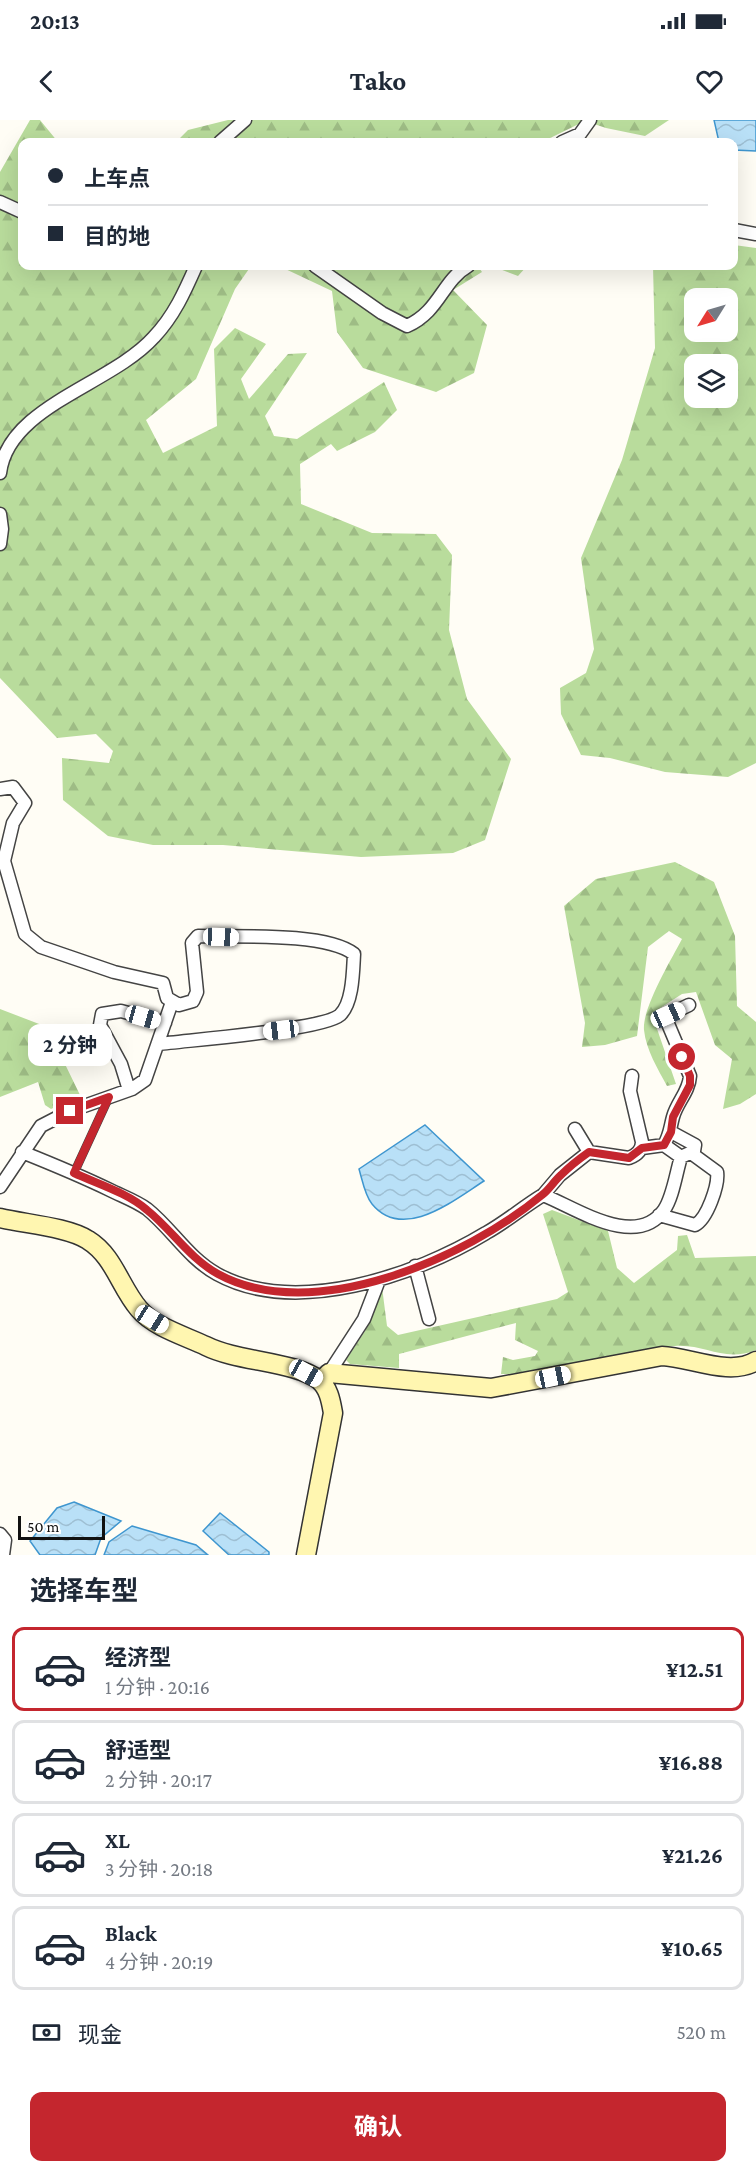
<!DOCTYPE html>
<html lang="zh">
<meta charset="utf-8">
<style>
:root{--surface:#fff;--page:#f2f2f3;--text:#1f2937;--muted:#747a83;--line:#e0e1e3;--accent:#c4262e}
body{margin:0;font-family:"Crimson Pro","Noto Sans SC",serif;background:var(--page);color:var(--text);height:100vh;display:flex;flex-direction:column;font-size:22px;white-space:nowrap}
*{box-sizing:border-box;margin:0}
p{font-size:20px;color:var(--muted)}
.icon{flex:none;width:33px;height:33px;fill:none;stroke:currentColor;stroke-width:2;stroke-linecap:round;stroke-linejoin:round}
.map{position:relative;height:1435px;overflow:hidden}
.sheet{display:flex;flex-direction:column;background:var(--surface);flex:1}
.sheet>*{flex:none}
.hud{position:absolute;left:18px;top:18px;width:720px;height:132px;border-radius:12px;box-shadow:0 6px 24px #0002;display:grid;align-content:center;height:132px;padding:0 30px;background:var(--surface)}
.needle{width:39px;rotate:233deg}
.controls{position:absolute;left:684px;top:168px;display:grid;gap:12px}
.controls a{display:grid;place-items:center;width:54px;height:54px;border-radius:12px;background:var(--surface);box-shadow:0 6px 24px #0002;font-size:30px}
.scale{position:absolute;left:18px;bottom:15px;width:87px;box-sizing:border-box;padding-left:6px;border:3px solid #111;border-top:0;font-size:16px;line-height:21px;white-space:nowrap;color:#111;-webkit-text-stroke:4px #fff;paint-order:stroke}
.end{position:absolute;width:27px;height:27px;margin:-14px;border:8px solid #c4262e;background:#fff;box-shadow:0 0 0 3px #fff}
.from{border-radius:50%}
.bubble{position:absolute;height:42px;border-radius:12px;background:var(--surface);box-shadow:0 6px 24px #0002;font-size:20px;font-weight:700;line-height:42px;text-align:center}
.car{position:absolute;width:18px;height:36px;margin:-18px -9px;border-radius:8px;box-shadow:0 0 4px 2px #0007;background:linear-gradient(#fff 24%,#345 0 40%,#fff 0 76%,#345 0 86%,#fff 0)}
.hud b{display:flex;align-items:center;gap:21px;height:57px;font-size:22px}
.hud b+b{border-top:2px solid var(--line)}
.hud i{width:15px;height:15px;background:var(--text)}
ul{padding:0;list-style:none}
li{display:flex;align-items:center;gap:18px;height:84px;margin:0 12px 9px;padding:0 18px;border:3px solid var(--line);border-radius:12px}
li div{flex:1}
li b{display:block;font-size:22px}
li em{font-style:normal;font-weight:700}
li.active{border-color:var(--accent)}
li>.icon{width:54px;height:54px;stroke-width:1.5}
h2{padding:0 30px;font-size:27px;line-height:72px}
.pay{display:flex;align-items:center;gap:15px;height:66px;padding:0 30px;font-size:22px}
.pay p{margin-inline-start:auto}
.action{display:flex;gap:12px;margin-top:auto;padding:12px 30px}
.action a{flex:1;height:69px;border-radius:12px;background:var(--accent);color:#fff;font-size:24px;font-weight:700;line-height:69px;text-align:center}
.status{display:flex;justify-content:space-between;align-items:center;height:42px;padding:0 30px;background:var(--surface);direction:ltr}
.status svg{height:16px;fill:currentColor}
header{display:flex;justify-content:space-between;align-items:center;height:78px;padding:0 30px;background:var(--surface);font-size:27px;font-weight:700}
.map>svg:first-child{display:block}
.forest{fill:url(#forest-firs);fill-rule:evenodd}
.water{fill:url(#water-waves);stroke:#3f96cf;stroke-width:1.5}
.lines{fill:none;stroke-linecap:round;stroke-linejoin:round}
.lane-casing{stroke:#444;stroke-width:9}
.street-casing{stroke:#444;stroke-width:15}
.secondary-casing{stroke:#333;stroke-width:21}
.lane{stroke:#fff;stroke-width:6}
.street{stroke:#fff;stroke-width:12}
.secondary{stroke:#fff6b0;stroke-width:18}
.route{stroke:#c4262e;stroke-width:8}
</style>
<div class="status"><b>20:13</b><svg viewBox="0 0 49 12"><path d="M0 12V9h3v3zM5 12V6h3v6zM10 12V3h3v9zM15 12V0h3v12zM26 1h20v11H26zM47 4h2v5h-2z"/></svg></div>
<header><svg class="icon" aria-label="back" viewBox="0 0 24 24"><path d="M15 5l-7 7 7 7"/></svg>Tako<svg class="icon" aria-label="heart" viewBox="0 0 24 24"><path d="M12 20l-8-8c-3-5 5-10 8-4 3-6 11-1 8 4z"/></svg></header>
<div class="map">
<svg width="756" height="1435" viewBox="0 0 756 1435">
<defs>
<pattern id="forest-firs" width="22" height="20" patternUnits="userSpaceOnUse" patternTransform="scale(1.5)"><rect width="22" height="20" fill="#b9dc9c"/><path d="M5 1l3.5 6h-7zM16 11l3.5 6h-7z" fill="#9ebc85"/></pattern>
<pattern id="water-waves" width="16" height="10" patternUnits="userSpaceOnUse" patternTransform="scale(1.5)"><rect width="16" height="10" fill="#b9e0f7"/><path d="M0 5q4-4 8 0t8 0" fill="none" stroke="#9ebfd3"/></pattern>
</defs>
<rect width="100%" height="100%" fill="#fffdf5"/>
<path class="forest" d="M30,0h10l18,22h-36v124h229l-16,23 -39,90 -50,41 17,33 54,-27 -3,-77 21,-21 31,16 -25,35 8,20 39,-45 19,-1 -42,63 9,20 23,3 87,-57 13,28 -22,22 -38,19 -6,-7 -31,20 1,40 71,29 64,1 16,21 -3,75 18,69 44,60 -26,81 -32,13 -92,4 -138,-12h-70l-45,-9 -45,-36 -1,-42 47,5 4,-12 -17,-17 -39,4 -57,-60v-506z
M228,0h441l-24,16 -39,-8 -21,-7 -43,21h-366l12,-12z
M734,125l22,3v515l-28,14 -63,-5 -55,-14 -29,-3 -20,-41 -1,-26 26,-15 8,-24 -13,-91 41,-98 33,-112 -2,-82h81zM694,178h34v34h-34zM694,244h34v34h-34z
M279,146h199l4,6 -29,18 34,35 -13,48 -38,19 -73,-24 -26,-36 -5,-41z
M492,146h35l-9,10z
M675,742l39,20 21,54 2,70 19,16v72l-16,10 -17,5 9,-50 -17,-14 -19,-53 -14,2 -28,18 1,11 21,61 -9,2c-9,-17 -21,-36 -23,-56 -2,-22 27,-70 38,-91l-13,-8 -21,16 -11,89 -32,9 -23,2 3,-24 -21,-117 32,-27z
M0,889l47,18 33,68 -29,14 -6,-4 -7,-23 -38,15z
M552,1090l56,21 9,37 17,15 43,-33 1,-14 9,-1 8,23 61,-2v94c-32,13 -50,-6 -81,-4 -59,4 -115,29 -174,28l2,-17 10,3 22,-4 3,-5 -23,-11 1,-17 -117,31v14l-49,-4 -4,-4 19,-29 17,-44 5,39 11,9 159,-36 11,-7 -25,-78z"/>
<path class="water" d="M714,0h42v31l-22,-1v-8h-15z
M425,1005l59,56c-30,19 -81,61 -112,23 -7,-8 -10,-25 -13,-35z
M74,1382l47,19 -20,17 -6,17h-55l-10,-14 27,-33z
M220,1393l49,39v3h-40l-26,-24z
M132,1406l64,19 12,10h-104l5,-13z"/>
<g class="lines">
<defs>
<path id="lane" d="M74,1053l35,-76"/>
<path id="street" d="M220,22l25,-22
M562,22l18,-8 10,-14
M0,82l22,10
M734,110l22,4
M315,146l67,47 25,13c33,-15 35,-45 61,-60
M0,353c8,-67 111,-88 154,-136 20,-21 31,-46 42,-71
M0,394l2,15 -2,15
M0,669l13,-2 12,16 -12,20 -9,38 21,73 16,13 73,25 49,11 4,15 12,7 14,-4 4,-9 -5,-49 6,-7c37,1 128,-4 156,18 -1,17 -1,49 -14,61 -17,15 -151,25 -181,29
M129,970l-8,-26 -21,-39 2,-11 19,-3 44,12
M575,1009l14,23 40,6c8,-3 13,-8 13,-16l-12,-51 2,-15
M664,1025c6,-10 6,-17 9,-28 4,-15 16,-25 17,-41l-24,-57 2,-4 21,-10
M642,1028l22,-3 17,12 13,-6 1,-6 -24,-13
M22,1032c30,12 59,24 88,38 12,6 26,11 37,19 25,20 41,49 70,65 78,43 198,2 269,-41 20,-11 37,-26 57,-38 33,13 93,55 121,15 9,-13 12,-37 17,-53
M0,1067l41,-61 29,-15 62,-22 13,-9 27,-78
M543,1075l17,-20 29,-23
M659,1095l36,10c12,-6 24,-40 22,-53l-26,-19
M415,1146l14,53
M329,1253l35,-54 15,-39
M0,1414l5,6 -2,15"/>
<path id="secondary" d="M0,1098c25,6 68,9 88,22 26,16 32,47 51,69 15,18 46,27 67,37 32,16 88,15 113,34 10,8 12,22 14,33l-27,142
M321,1261l8,-8 162,15 171,-32c28,1 68,21 94,5"/>
</defs>
<use href="#lane" class="lane-casing"/>
<use href="#street" class="street-casing"/>
<use href="#secondary" class="secondary-casing"/>
<use href="#lane" class="lane"/>
<use href="#street" class="street"/>
<use href="#secondary" class="secondary"/>
</g>
<g class="lines">
<path class="route" d="M70,991l39,-14 -35,76c24,11 54,20 73,37 25,20 42,48 71,64 95,52 248,-16 324,-79 7,-5 12,-14 19,-20 8,-8 18,-16 28,-23l40,6 13,-10 22,-3 7,-13 2,-15 17,-32v-9l-8,-19"/>
</g>
</svg>
<div class="controls">
<a><svg class="needle" viewBox="-14 -14 28 28"><path d="M0-13l5 13h-10z" fill="#e53935"/><path d="M0 13l5-13h-10z" fill="#747a83"/></svg></a>
<a><svg class="icon" aria-label="layers" viewBox="0 0 24 24"><path d="M12 4l9 5-9 5-9-5zM3 14l9 5 9-5"/></svg></a>
</div>
<div class="scale">50 m</div>
<i class="end from" style="left:682px;top:937px"></i>
<i class="end" style="left:70px;top:991px"></i>
<div class="bubble" style="left:28px;top:904px;width:84px">2 分钟</div>
<i class="car" style="left:221px;top:817px;rotate:92deg"></i>
<i class="car" style="left:668px;top:895px;rotate:66deg"></i>
<i class="car" style="left:143px;top:897px;rotate:106deg"></i>
<i class="car" style="left:281px;top:910px;rotate:263deg"></i>
<i class="car" style="left:152px;top:1199px;rotate:122deg"></i>
<i class="car" style="left:306px;top:1253px;rotate:119deg"></i>
<i class="car" style="left:553px;top:1257px;rotate:78deg"></i>
<div class="hud">
<b><i class="from"></i>上车点</b>
<b><i></i>目的地</b>
</div>
</div>
<section class="sheet">
<h2>选择车型</h2>
<ul>
<li class="active"><svg class="icon" aria-label="car" viewBox="0 0 24 24"><path d="M5 17H2v-5l4-1 3-4h7l3 4 3 1v5h-3M9 17h6M6 11h13"/><circle cx="7" cy="17" r="2"/><circle cx="17" cy="17" r="2"/></svg><div><b>经济型</b><p>1 分钟 · 20:16</p></div><em>¥12.51</em></li>
<li><svg class="icon" aria-label="car" viewBox="0 0 24 24"><path d="M5 17H2v-5l4-1 3-4h7l3 4 3 1v5h-3M9 17h6M6 11h13"/><circle cx="7" cy="17" r="2"/><circle cx="17" cy="17" r="2"/></svg><div><b>舒适型</b><p>2 分钟 · 20:17</p></div><em>¥16.88</em></li>
<li><svg class="icon" aria-label="car" viewBox="0 0 24 24"><path d="M5 17H2v-5l4-1 3-4h7l3 4 3 1v5h-3M9 17h6M6 11h13"/><circle cx="7" cy="17" r="2"/><circle cx="17" cy="17" r="2"/></svg><div><b>XL</b><p>3 分钟 · 20:18</p></div><em>¥21.26</em></li>
<li><svg class="icon" aria-label="car" viewBox="0 0 24 24"><path d="M5 17H2v-5l4-1 3-4h7l3 4 3 1v5h-3M9 17h6M6 11h13"/><circle cx="7" cy="17" r="2"/><circle cx="17" cy="17" r="2"/></svg><div><b>Black</b><p>4 分钟 · 20:19</p></div><em>¥10.65</em></li>
</ul>
<div class="pay"><svg class="icon" aria-label="cash" viewBox="0 0 24 24"><path d="M3 7h18v10H3z"/><circle cx="12" cy="12" r="2"/></svg>现金<p>520 m</p></div>
<div class="action"><a>确认</a></div>
</section>
